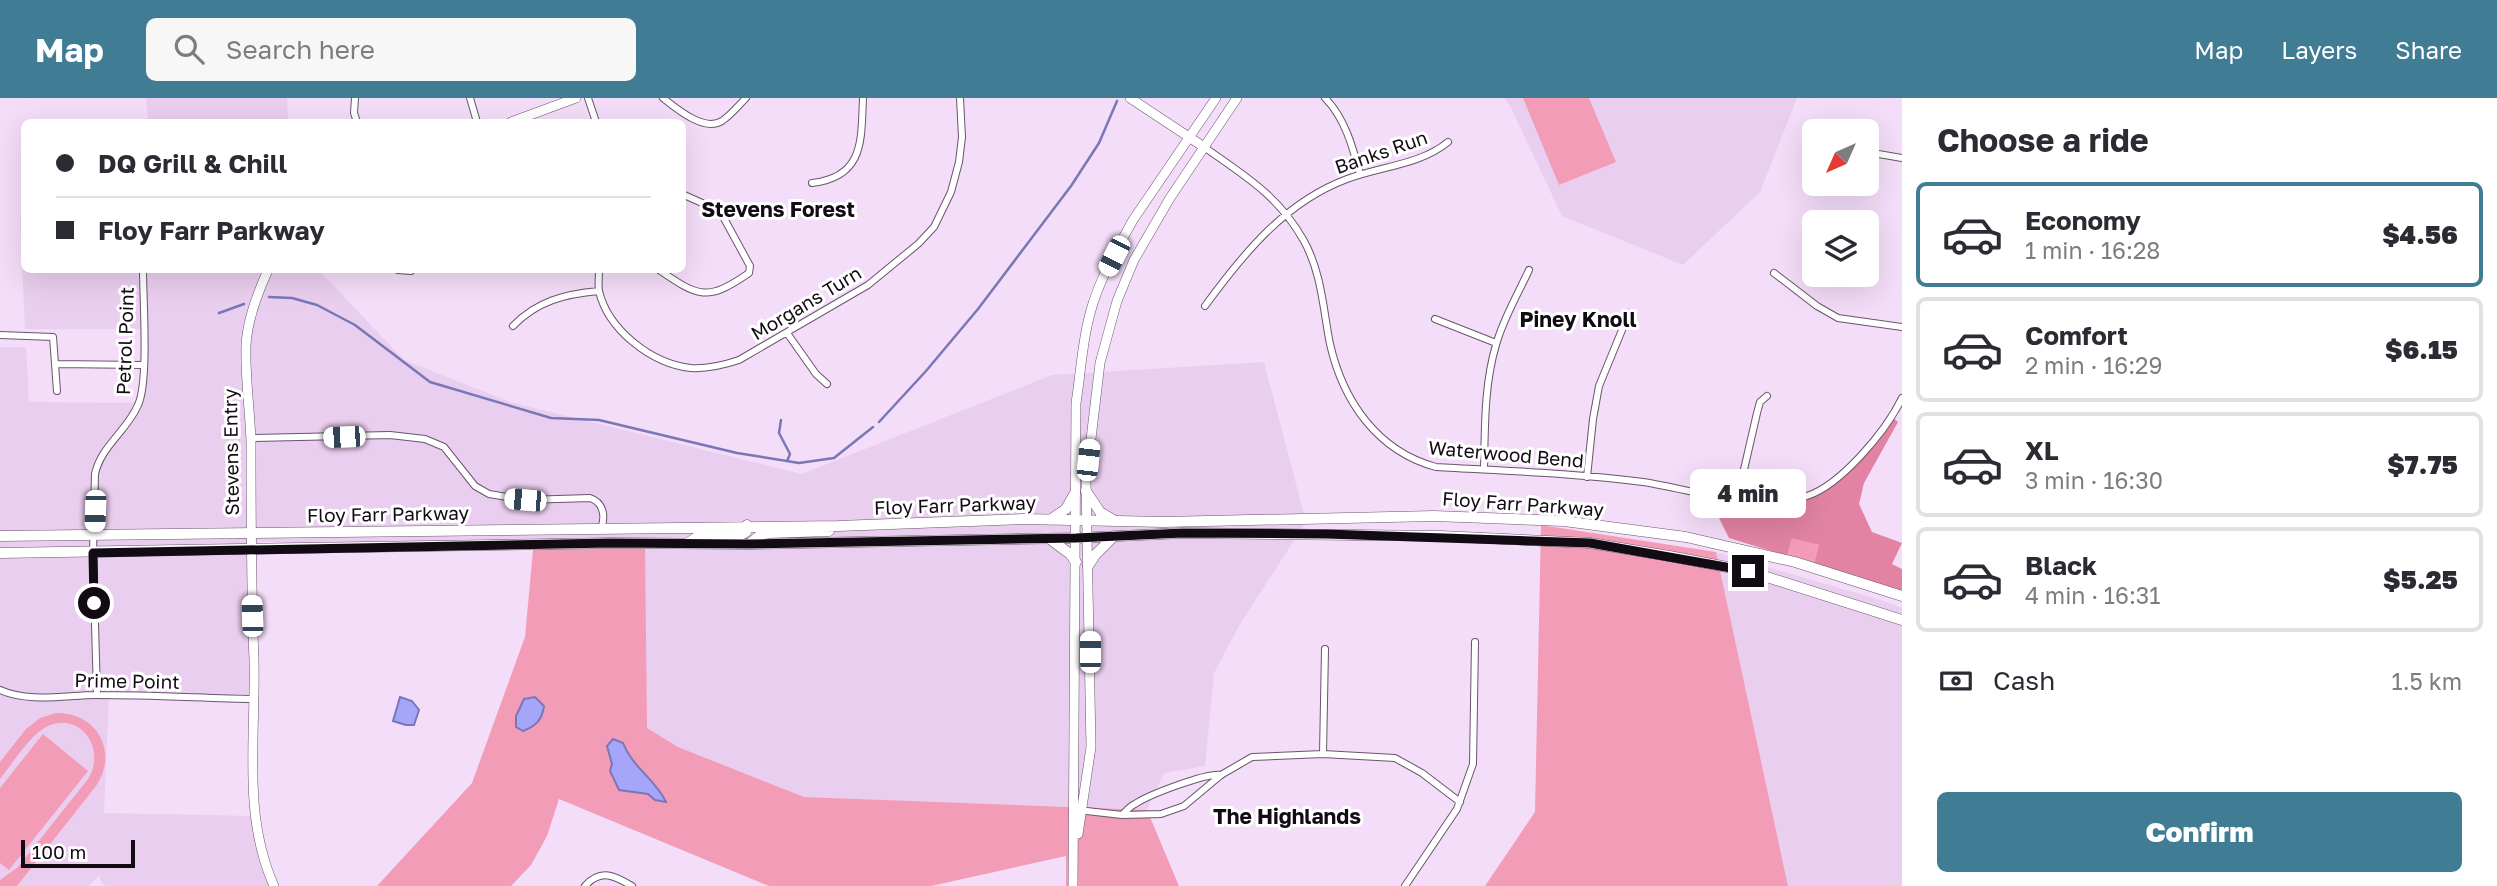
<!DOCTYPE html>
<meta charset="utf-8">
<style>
:root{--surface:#fff;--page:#f7f7f7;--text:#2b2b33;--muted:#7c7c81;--line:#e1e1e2;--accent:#407c94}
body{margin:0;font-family:"Golos Text",sans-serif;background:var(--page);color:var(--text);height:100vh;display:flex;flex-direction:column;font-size:26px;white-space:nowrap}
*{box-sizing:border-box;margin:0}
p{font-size:23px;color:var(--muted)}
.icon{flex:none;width:38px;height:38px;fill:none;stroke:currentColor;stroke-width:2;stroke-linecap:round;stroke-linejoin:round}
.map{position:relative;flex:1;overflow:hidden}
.sheet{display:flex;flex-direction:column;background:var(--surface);width:595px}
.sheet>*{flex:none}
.guide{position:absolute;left:21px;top:21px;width:665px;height:154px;border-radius:10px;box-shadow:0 7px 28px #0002;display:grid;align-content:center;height:154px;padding:0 35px;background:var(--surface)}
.needle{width:46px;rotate:225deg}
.buttons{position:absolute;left:1802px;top:21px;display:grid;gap:14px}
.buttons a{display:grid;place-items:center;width:77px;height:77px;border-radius:10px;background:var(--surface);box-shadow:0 7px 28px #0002;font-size:35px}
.scale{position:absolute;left:21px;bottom:18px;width:114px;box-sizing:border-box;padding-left:7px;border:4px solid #130b14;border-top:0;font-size:19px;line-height:24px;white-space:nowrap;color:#130b14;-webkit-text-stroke:5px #fff;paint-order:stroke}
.end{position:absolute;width:32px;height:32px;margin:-16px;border:9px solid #130b14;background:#fff;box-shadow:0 0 0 4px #fff}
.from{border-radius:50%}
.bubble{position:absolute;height:49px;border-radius:10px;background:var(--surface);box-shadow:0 7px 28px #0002;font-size:23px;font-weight:800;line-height:49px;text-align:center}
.car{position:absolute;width:21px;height:42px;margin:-21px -10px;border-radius:9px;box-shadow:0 0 5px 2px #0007;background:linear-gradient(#fff 24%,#345 0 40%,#fff 0 76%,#345 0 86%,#fff 0)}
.guide b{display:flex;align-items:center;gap:24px;height:66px;font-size:26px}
.guide b+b{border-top:2px solid var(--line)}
.guide i{width:18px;height:18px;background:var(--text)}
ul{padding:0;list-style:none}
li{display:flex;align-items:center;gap:21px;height:105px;margin:0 14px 10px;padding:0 21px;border:4px solid var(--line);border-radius:10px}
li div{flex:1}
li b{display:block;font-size:26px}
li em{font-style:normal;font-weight:800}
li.selected{border-color:var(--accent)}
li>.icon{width:63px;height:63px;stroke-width:1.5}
h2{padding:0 35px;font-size:32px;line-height:84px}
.pay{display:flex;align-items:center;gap:18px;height:77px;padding:0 35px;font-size:26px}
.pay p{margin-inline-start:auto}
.button{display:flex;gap:14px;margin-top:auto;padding:14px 35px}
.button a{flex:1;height:80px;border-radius:10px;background:var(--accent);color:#fff;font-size:28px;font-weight:800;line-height:80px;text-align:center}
header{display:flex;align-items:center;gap:42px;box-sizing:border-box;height:98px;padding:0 35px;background:var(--accent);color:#fff}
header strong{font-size:33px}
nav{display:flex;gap:38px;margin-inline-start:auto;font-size:24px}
.search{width:490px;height:63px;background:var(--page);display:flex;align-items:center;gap:18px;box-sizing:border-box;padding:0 24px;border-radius:10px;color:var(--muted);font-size:26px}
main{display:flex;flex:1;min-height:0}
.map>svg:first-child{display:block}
.built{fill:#eaceef}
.green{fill:#f29cb8}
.forest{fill:#e283a3}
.water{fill:#a5a5fa;stroke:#7977b5;stroke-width:2}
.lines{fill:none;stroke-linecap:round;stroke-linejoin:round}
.stream{stroke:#7977b5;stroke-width:2.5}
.street-casing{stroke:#69556c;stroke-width:8}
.secondary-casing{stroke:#69556c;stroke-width:10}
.primary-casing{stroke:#69556c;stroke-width:11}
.street{stroke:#fff;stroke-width:6}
.secondary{stroke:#fff;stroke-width:9}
.primary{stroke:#fff;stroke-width:10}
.route{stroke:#130b14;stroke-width:9}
.labels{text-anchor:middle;stroke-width:6;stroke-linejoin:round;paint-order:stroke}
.street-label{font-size:19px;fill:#130b14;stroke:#fff}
.neighbourhood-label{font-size:21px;font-weight:bold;fill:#130b14;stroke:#fff}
</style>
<header>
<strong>Map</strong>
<div class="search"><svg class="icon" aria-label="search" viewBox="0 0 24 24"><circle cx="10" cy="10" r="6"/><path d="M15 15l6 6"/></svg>Search here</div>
<nav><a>Map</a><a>Layers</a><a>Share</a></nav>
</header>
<main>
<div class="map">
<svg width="1902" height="788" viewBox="0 0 1902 788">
<rect width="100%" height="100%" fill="#f4ddf8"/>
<path class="built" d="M146,0h141l1,24h-140z
M1504,0h293l-37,94 -77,73 -121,-49 -52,-110z
M20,119h4v53h295l85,90 106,42 292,72 250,-99 212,-13 42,160 -66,102 -26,49 -9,93 -41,7 -17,37 -343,-13 -126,-50 -32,-19 -1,-186 -112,8h-147l-128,-9 -8,119 5,39 -146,-4 -5,118 151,3 7,38 17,32h-174l-5,-6v-5l-12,11h-88v-539h26l3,55 114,1 -3,-74h-115z
M1716,454l168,49 18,7v278h-114z"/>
<path class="green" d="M1523,0h66l27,64 -57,23z
M1541,427l175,27 72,334h-303l50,-74z
M1792,439l27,8 -5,18 -27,-7z
M645,444l2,186 31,19 126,50 343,13 32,76h-113v-30l-135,30h-162l-210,-87 -12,37 -16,29 -20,21h-134l95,-103 53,-146 8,-87z
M56,615c41,-1 63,39 40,73l-79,100h-17v-6l18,-13 70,-88c19,-30 -8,-69 -42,-52 -16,8 -34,37 -46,52v-17l26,-33 14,-11z
M43,636l45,37 -79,99 -9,-7v-75z"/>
<path class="forest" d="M1893,320l5,4 -34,61 -5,21 13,28 30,11 -10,21 10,5v22l-88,-28 5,-18 -27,-7 -5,18 -58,-18 -19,-38c21,1 43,5 64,4 54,-2 87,-48 119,-86z"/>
<path class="water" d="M400,599l12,4 7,9 -5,15h-8l-13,-4z
M535,599l9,9c-2,14 -8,20 -21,25l-7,-4v-11l8,-17z
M613,641l10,4c9,24 33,37 43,59l-11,-2 -7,-6 -29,-4 -9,-19 2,-7 -5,-18z"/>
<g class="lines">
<path class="stream" d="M269,199l23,1 25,7 38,20 75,57 121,36 48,2 138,33 62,10 35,-5 39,-31
M219,215l25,-9
M781,322l-2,13 11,21 -3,7
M879,324l47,-51 52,-62 93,-123 28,-43 18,-42"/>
<defs>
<path id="street" d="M355,0l-1,15 3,9
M470,0l7,24
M588,0l8,24
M663,0c14,11 41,34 59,23 9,-6 17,-16 24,-23
M1325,0c20,20 28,50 35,76
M1204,49c42,30 74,48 100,94 18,33 19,68 26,103 13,57 47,107 106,123 69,4 139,6 207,15 53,8 111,31 164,14 34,-11 79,-65 95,-98
M1867,54l35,6
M812,85c53,-6 49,-44 51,-85
M398,172l13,1
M599,172c0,6 -1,15 0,21 9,39 53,73 92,77 17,1 33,-3 48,-8l129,-75 50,-41 16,-17 17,-35 8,-30 3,-25 -2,-39
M659,172c40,27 48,32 90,3l1,-7 -30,-55 -38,-17
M1774,175l43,33 21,12 64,9
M1205,208c38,-52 80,-104 142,-127 34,-13 73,-14 101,-37
M1435,221l61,24
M513,228c24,-25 52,-32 86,-35
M787,235l29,41 11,10
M0,237l53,2 4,54
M56,266l87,1
M251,340l139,-3 35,4 19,8 31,39 14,8 36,6 65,-2c13,4 16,18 11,30
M1484,371c1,-41 0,-84 12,-124 7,-26 22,-51 33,-75
M1587,379l6,-58 6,-33 30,-73
M1737,402l20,-87 3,-11 7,-6
M0,592c29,13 66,5 97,5 53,0 106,3 158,4
M97,597l-4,-142 2,-79c6,-28 32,-43 43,-69 11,-24 5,-105 5,-135
M1323,656l2,-105
M1078,712l44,5 39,-1 23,-8 37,-31 31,-18 71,-3 72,4 27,15 38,29
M1122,717c4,-4 8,-9 13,-11 13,-9 73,-32 86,-29
M585,788c16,-18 30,-10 47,0
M1405,788l52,-77 16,-45 2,-122"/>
<path id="secondary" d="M1130,0l74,49
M511,24l65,-24
M268,172c-10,22 -21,50 -22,76 -1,32 4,64 5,96 0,73 0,145 3,218 2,76 -12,155 20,226
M1078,736l13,-87 -5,-266 14,-118 17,-62 17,-41 36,-62 67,-100
M1073,788l3,-483c5,-31 6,-63 15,-93 9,-32 26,-61 42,-90l83,-122"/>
<path id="primary" d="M1086,393l14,21 15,9
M1050,422l16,-11 9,-16
M0,438l838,-10 187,-7 138,3 271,-6 130,5 122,16 109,25 107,34
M1050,441l20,15 6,8
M688,445l9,-6 44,-2 5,-3 1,-7
M749,446l13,-10 6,-1 61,-2
M0,455l610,-10 139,1 327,-6 107,-5 258,3 149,7 79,13 79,15 154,49
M1088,468l8,-12 18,-18"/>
</defs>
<use href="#street" class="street-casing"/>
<use href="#secondary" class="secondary-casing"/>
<use href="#primary" class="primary-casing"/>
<use href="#street" class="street"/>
<use href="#secondary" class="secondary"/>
<use href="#primary" class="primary"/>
</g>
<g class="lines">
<path class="route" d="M94,505l-1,-50 517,-10 139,1 327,-6 107,-5 143,1 264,9 158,28"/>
</g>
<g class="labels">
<g class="street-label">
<text transform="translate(1381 54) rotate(-19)" y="7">Banks Run</text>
<text transform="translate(806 205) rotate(-31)" y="7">Morgans Turn</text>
<text transform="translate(125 243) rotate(-88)" y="7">Petrol Point</text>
<text transform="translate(231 354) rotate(-91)" y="7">Stevens Entry</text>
<text transform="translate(1506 356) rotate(5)" y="7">Waterwood Bend</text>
<text transform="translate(1523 406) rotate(4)" y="7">Floy Farr Parkway</text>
<text transform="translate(955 407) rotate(-2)" y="7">Floy Farr Parkway</text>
<text transform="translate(388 416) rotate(-1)" y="7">Floy Farr Parkway</text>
<text transform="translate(127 583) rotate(1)" y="7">Prime Point</text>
</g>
<g class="neighbourhood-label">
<text x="778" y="119">Stevens Forest</text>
<text x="1578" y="229">Piney Knoll</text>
<text x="1287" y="726">The Highlands</text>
</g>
</g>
</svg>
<div class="buttons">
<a><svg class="needle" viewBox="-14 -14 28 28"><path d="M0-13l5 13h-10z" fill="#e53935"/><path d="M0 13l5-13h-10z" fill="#7c7c81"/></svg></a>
<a><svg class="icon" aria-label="layers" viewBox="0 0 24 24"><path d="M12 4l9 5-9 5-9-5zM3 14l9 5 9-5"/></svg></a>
</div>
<div class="scale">100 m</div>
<i class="end from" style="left:94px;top:505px"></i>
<i class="end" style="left:1748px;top:473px"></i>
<div class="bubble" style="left:1690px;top:371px;width:116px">4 min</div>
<i class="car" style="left:1114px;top:158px;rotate:207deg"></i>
<i class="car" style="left:344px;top:339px;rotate:268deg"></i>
<i class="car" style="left:1088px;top:362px;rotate:6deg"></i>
<i class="car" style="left:525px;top:402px;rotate:275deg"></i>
<i class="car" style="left:95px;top:413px;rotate:182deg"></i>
<i class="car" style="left:252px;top:518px;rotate:358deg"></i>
<i class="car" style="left:1090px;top:554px;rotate:0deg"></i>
<div class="guide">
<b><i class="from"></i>DQ Grill &amp; Chill</b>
<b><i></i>Floy Farr Parkway</b>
</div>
</div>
<section class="sheet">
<h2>Choose a ride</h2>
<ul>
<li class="selected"><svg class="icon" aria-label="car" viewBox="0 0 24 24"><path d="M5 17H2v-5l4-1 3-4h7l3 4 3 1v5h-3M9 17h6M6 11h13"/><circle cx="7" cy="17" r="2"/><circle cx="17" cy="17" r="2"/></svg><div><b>Economy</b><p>1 min · 16:28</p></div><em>$4.56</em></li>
<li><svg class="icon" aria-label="car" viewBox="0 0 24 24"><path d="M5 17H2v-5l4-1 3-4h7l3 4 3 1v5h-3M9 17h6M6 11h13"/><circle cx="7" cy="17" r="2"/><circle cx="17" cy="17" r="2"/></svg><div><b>Comfort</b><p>2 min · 16:29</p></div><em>$6.15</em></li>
<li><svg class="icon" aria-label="car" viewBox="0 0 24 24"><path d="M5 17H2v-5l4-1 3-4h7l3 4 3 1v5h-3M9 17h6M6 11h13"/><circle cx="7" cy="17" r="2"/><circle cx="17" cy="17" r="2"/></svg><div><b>XL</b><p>3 min · 16:30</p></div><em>$7.75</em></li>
<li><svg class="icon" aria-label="car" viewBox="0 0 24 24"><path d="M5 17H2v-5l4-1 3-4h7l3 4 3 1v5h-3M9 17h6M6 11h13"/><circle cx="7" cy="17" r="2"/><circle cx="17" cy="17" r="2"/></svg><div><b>Black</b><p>4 min · 16:31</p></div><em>$5.25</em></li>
</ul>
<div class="pay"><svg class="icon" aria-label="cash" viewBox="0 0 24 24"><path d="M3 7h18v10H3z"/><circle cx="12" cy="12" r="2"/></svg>Cash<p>1.5 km</p></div>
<div class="button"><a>Confirm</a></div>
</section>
</main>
